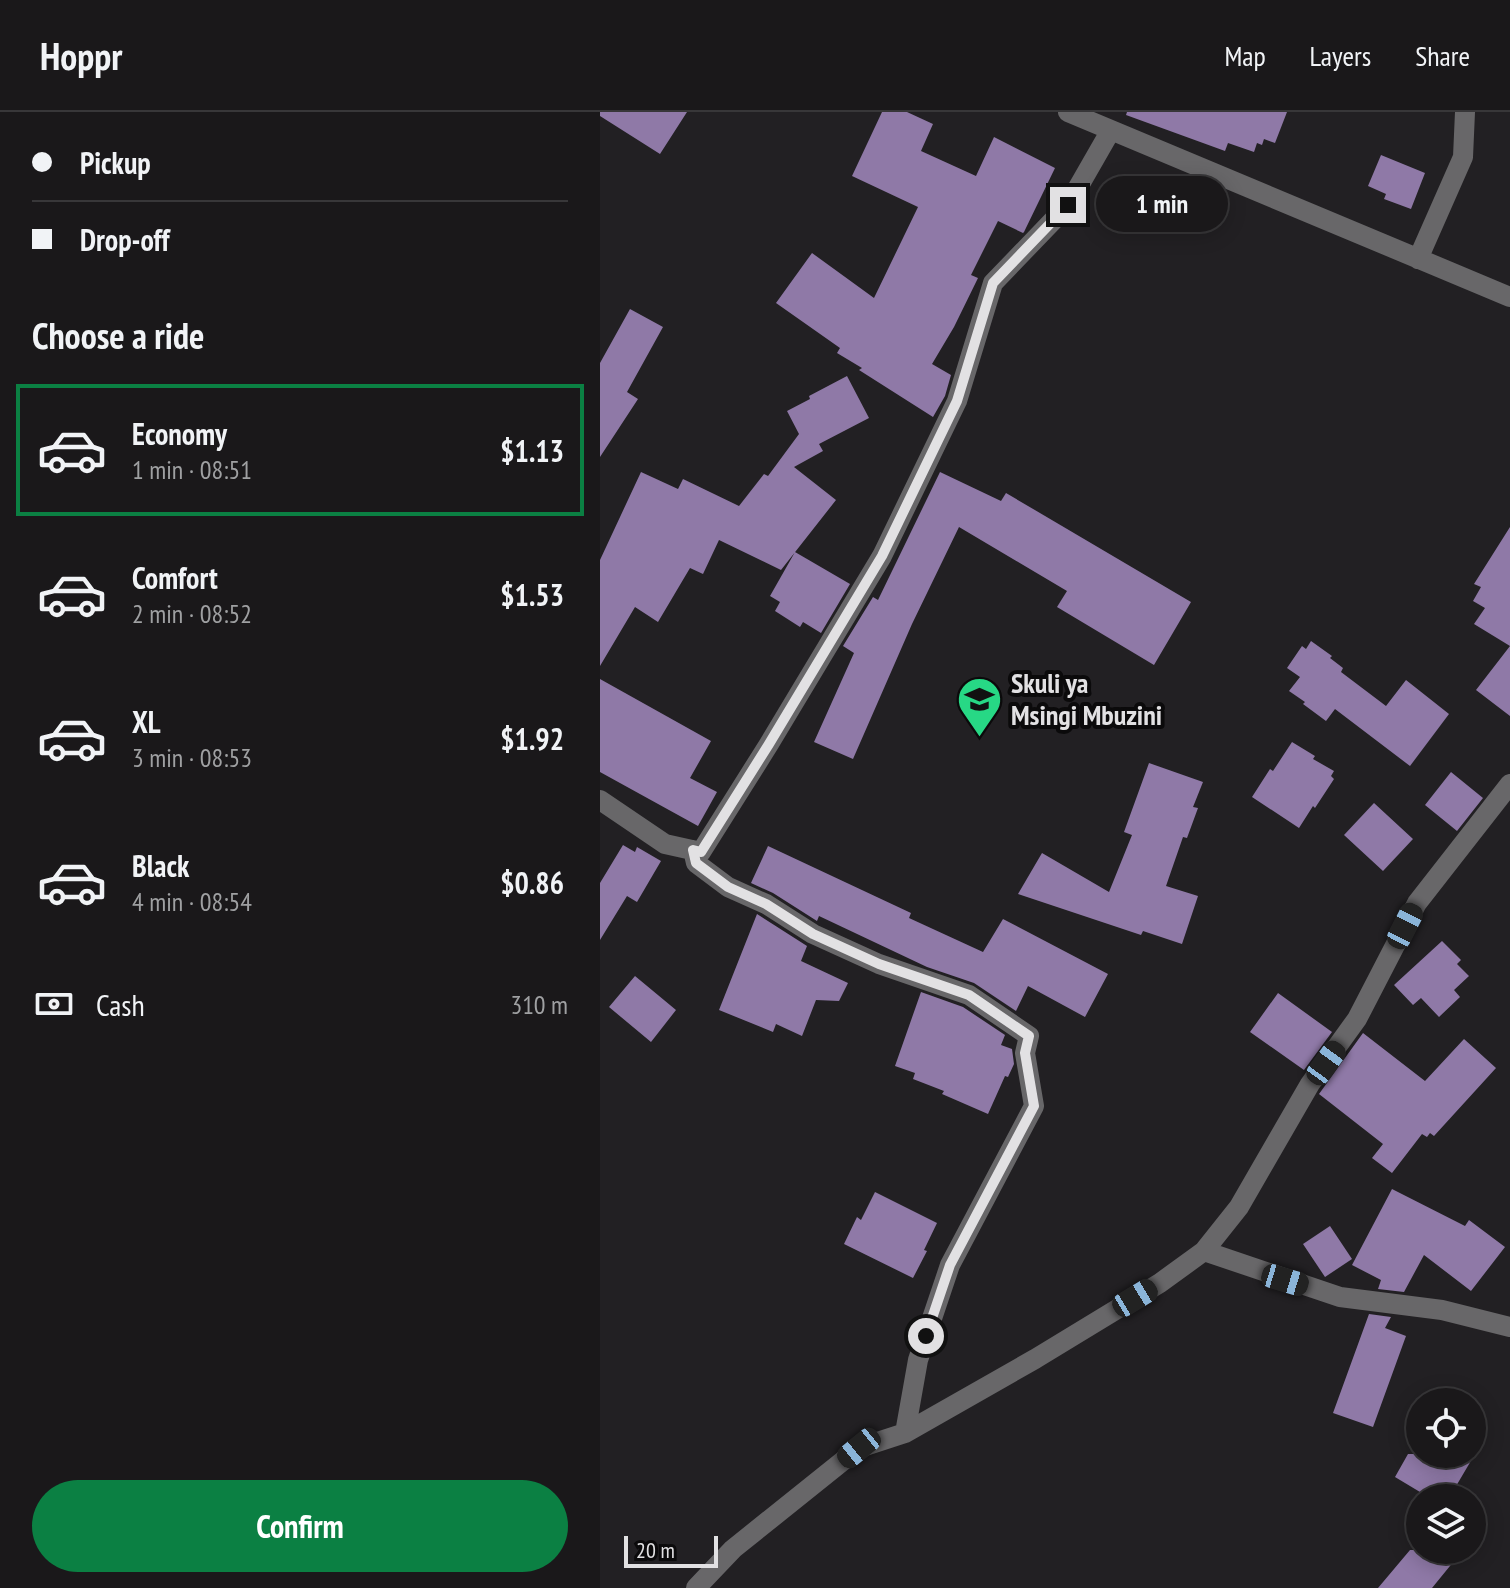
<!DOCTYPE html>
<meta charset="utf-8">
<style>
:root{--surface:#1a181a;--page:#232123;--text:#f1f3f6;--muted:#9fa0a2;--line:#383739;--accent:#0b8043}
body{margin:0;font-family:"PT Sans Narrow",sans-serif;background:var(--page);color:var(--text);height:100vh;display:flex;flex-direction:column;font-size:30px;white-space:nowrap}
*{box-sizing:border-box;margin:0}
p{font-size:26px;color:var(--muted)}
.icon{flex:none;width:44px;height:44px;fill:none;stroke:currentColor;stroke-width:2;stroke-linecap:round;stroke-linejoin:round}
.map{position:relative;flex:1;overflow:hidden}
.details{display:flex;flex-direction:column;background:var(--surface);width:600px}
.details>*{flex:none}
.hud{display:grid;align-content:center;height:176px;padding:0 32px;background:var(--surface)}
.fabs{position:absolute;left:806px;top:1276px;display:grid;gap:16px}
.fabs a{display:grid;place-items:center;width:80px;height:80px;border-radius:50%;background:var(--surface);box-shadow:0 4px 20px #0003,0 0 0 2px var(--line);font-size:40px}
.scale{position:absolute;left:24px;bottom:20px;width:94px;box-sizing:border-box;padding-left:8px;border:4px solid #e2e1e3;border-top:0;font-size:22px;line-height:28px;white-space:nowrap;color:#e2e1e3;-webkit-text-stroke:6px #0b0a0b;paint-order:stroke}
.end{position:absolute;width:36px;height:36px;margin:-18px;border:10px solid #e2e1e3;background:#111;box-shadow:0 0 0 4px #111}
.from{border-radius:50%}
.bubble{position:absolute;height:56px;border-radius:28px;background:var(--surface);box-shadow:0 4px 20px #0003,0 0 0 2px var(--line);font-size:26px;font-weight:700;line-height:56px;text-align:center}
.car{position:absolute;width:24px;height:48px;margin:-24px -12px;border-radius:10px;box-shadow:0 0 6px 2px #0007;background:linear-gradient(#222 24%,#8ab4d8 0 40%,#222 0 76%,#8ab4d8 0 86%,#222 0)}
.hud b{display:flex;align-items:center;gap:28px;height:76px;font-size:30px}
.hud b+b{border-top:2px solid var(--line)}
.hud i{width:20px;height:20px;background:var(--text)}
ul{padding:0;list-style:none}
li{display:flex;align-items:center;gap:24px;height:132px;margin:0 16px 12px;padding:0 16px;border:4px solid transparent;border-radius:0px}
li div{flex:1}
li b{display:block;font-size:30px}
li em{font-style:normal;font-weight:700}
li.active{border-color:var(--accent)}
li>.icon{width:72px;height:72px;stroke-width:1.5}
h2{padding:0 32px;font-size:36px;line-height:96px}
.pay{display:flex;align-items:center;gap:20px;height:88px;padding:0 32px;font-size:30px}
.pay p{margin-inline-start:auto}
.primary-button{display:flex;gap:16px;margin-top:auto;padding:16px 32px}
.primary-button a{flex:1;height:92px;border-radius:48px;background:var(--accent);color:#fff;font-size:32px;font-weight:700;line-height:92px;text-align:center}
header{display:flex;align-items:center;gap:48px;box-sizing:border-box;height:112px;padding:0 40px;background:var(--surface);border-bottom:2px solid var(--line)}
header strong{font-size:38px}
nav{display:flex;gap:44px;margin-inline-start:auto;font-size:28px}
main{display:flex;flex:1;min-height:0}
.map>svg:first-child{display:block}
.building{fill:#8f79a7}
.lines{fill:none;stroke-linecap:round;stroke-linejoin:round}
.minor{stroke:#686769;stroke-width:20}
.route{stroke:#e2e1e3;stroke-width:10}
.labels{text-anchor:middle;stroke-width:8;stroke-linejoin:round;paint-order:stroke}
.poi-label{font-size:28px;font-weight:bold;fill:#e2e1e3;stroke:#0b0a0b;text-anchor:start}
</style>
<header>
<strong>Hoppr</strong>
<nav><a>Map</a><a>Layers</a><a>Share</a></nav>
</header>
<main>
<section class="details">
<div class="hud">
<b><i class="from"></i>Pickup</b>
<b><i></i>Drop-off</b>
</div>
<h2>Choose a ride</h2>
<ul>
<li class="active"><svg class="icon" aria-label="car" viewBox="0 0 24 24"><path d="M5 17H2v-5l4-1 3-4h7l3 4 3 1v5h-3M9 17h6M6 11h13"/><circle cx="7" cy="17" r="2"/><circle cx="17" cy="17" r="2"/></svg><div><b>Economy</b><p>1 min · 08:51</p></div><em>$1.13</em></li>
<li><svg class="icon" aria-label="car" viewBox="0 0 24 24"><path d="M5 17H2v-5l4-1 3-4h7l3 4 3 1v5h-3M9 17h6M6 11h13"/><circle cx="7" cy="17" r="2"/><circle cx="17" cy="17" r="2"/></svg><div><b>Comfort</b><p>2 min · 08:52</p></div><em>$1.53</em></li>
<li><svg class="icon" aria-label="car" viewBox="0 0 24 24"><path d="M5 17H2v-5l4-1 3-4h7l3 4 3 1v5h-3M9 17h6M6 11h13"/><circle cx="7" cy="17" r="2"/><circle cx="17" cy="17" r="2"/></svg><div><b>XL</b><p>3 min · 08:53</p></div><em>$1.92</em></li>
<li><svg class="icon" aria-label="car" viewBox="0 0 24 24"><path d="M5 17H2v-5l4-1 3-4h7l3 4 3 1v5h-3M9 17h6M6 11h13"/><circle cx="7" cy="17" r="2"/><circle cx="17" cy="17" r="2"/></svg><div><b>Black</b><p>4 min · 08:54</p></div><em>$0.86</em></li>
</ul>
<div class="pay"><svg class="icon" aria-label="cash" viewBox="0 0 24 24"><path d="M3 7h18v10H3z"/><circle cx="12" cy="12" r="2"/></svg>Cash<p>310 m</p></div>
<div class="primary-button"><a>Confirm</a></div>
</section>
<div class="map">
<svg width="910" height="1476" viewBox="0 0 910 1476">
<rect width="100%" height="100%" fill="#222023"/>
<path class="building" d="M0,0h87l-27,42 -60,-38z
M282,0h25l26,12 -12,27 55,25 18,-39 61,31 -31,64 -1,1 -25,-12 -27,54 7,3 -24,49 -22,37 19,11 -6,21 -12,21 -74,-47 3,-2 -25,-15 3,-5 -64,-45 36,-50 62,45 44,-91 -66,-31z
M527,0h160l-12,31 -11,-4 -2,6 -5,-2 -3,9 -26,-9 -3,8 -99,-36z
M781,43l44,18 -14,36 -27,-10 2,-5 -18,-8z
M30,197l33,18 -36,65 11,7 -38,58v-94z
M247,264l22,42 -50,26 4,7 -29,16 42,33 -55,70 -62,-30 -16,34 -13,-6 -32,54 -23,-15 -35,59v-106l41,-88 37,17 5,-10 56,27 25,-32 4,2 31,-42 -12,-23 23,-12 -1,-3z
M340,360l61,29 5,-8 185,109 -37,63 -97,-58 10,-16 -108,-64 -47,97 -59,135 -39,-17 40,-89 -11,-7 30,-49 5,3z
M910,415v189l-34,-26 34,-44 -36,-22 11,-16 -12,-7 8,-14 -7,-3z
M195,440l55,32 -29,49 -18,-11 -3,5 -25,-16 5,-9 -10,-6z
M711,529l21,15 -2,2 13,10 -2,4 45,34 20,-26 43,34 -39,52 -75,-57 -9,12 -23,-17 2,-2 -16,-11 11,-14 -13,-9 15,-22 4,3z
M0,567l111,62 -21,37 27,14 -19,34 -98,-54z
M692,630l23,14 -2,3 21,12 -3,5 3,3 -19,29 -2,-2 -14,22 -47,-31 18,-28 3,2z
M549,651l54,19 -10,25 5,1 -11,30 -4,-1 -17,49 32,10 -16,48 -39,-13 -2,4 -123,-41 24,-41 67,39 23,-57 -8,-3z
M851,660l32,26 -26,33 -32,-26z
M774,691l39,36 -30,32 -39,-36z
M23,733l12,7 2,-5 24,14 -24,41 -10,-6 -27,44v-57z
M168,734l143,67 -2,5 74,34 20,-33 105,55 -23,43 -57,-31 -12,25 -42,-28 -47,-16 -108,-51 -2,5 -44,-28 -22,-10z
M157,802l50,32 -6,15 47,22 -9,18 -23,-1 -14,36 -26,-12 -3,8 -54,-22z
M842,829l19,19 -4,4 12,12 -15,14 6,7 -21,20 -18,-19 -8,7 -19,-20z
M35,864l41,34 -25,32 -42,-35z
M321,880l42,15 42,28 -4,10 11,4 2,15 -6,13 -3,-1 -17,38 -46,-20 2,-3 -31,-12 2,-6 -20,-7z
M678,881l54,39 -28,38 -54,-38z
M763,921l62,48 39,-42 32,29 -62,68 -4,-3 -3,4 -5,-3 -30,39 -20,-15 11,-14 -64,-50z
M792,1077l73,37 4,-6 36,27 -34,44 -47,-36 -20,37 -26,-3 3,-9 -29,-15z
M275,1080l62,31 -13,27 3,1 -14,27 -69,-34 13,-27 4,3z
M730,1114l22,33 -27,18 -22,-33z
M769,1202l22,3 -6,11 21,8 -33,91 -40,-14z
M808,1342h67l-26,44h-19l-35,-21z
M810,1438h53l-31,38h-54z"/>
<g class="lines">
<path class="minor" d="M468,0l442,185
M818,147l45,-102 2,-45
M0,688l65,44 36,8 68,-108 113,-188 75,-155 36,-118 75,-78 43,-75
M93,738l3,13 32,24 38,17 47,30 66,30 90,31 60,41 -4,17 9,53 -84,159 -32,95 -13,73
M604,1139l35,-44 71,-123 47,-65 60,-116 93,-119
M96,1476l37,-39 126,-101 46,-15 130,-74 125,-76 44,-32 136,46 102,13 68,17"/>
</g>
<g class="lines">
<path class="route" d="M326,1224l24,-71 84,-159 -9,-53 4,-17 -60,-41 -90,-31 -66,-30 -47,-30 -38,-17 -32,-24 -3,-13 8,2 68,-108 113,-188 75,-155 36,-118 75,-78"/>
</g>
<defs>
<symbol id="school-pin" viewBox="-11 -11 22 30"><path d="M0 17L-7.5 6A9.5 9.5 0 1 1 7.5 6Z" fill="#27d885" stroke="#0b0a0b"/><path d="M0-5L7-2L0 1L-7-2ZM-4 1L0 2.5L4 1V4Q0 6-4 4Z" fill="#111"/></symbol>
</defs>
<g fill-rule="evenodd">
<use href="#school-pin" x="354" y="562" width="51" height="69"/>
</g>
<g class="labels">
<g class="poi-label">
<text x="411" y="581">Skuli ya<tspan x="411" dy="32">Msingi Mbuzini</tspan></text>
</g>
</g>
</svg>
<div class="fabs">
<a><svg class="icon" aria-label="locate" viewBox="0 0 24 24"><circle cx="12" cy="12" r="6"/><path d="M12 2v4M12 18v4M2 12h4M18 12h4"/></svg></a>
<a><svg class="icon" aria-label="layers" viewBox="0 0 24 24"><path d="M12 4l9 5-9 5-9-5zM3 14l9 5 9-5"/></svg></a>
</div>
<div class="scale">20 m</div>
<i class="end from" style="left:326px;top:1224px"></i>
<i class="end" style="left:468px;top:93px"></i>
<div class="bubble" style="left:496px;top:64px;width:132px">1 min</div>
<i class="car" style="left:805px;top:814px;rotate:27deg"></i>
<i class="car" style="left:726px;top:951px;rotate:36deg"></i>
<i class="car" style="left:685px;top:1168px;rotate:107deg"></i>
<i class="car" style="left:535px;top:1186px;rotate:59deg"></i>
<i class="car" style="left:259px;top:1336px;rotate:231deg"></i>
</div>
</main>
